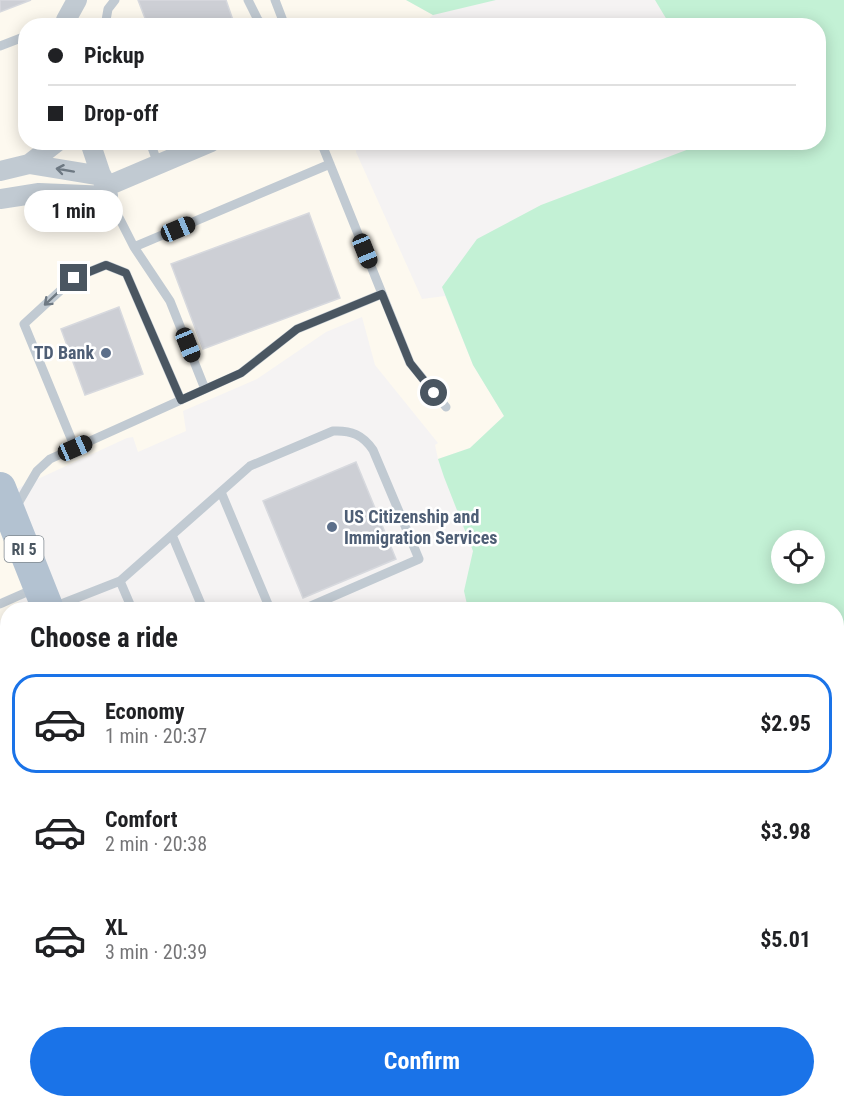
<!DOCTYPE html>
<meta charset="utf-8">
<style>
:root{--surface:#fff;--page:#f6f6f6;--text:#202124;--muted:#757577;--line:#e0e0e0;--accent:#1a73e8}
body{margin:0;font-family:"Roboto Condensed",sans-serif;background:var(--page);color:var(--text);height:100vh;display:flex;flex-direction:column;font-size:22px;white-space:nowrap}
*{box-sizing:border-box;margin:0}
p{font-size:20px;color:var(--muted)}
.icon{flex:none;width:33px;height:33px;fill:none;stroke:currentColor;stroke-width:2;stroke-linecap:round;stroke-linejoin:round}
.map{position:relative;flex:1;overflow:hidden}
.side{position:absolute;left:0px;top:602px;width:844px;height:506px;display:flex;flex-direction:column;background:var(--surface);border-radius:24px 24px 0 0;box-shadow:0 3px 15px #0003}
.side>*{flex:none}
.top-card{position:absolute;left:18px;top:18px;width:808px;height:132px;border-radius:24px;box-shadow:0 3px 15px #0003;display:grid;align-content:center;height:132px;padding:0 30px;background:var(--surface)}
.tools{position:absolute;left:771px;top:530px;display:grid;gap:12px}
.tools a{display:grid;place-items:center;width:54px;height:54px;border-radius:50%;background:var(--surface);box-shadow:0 3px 15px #0003;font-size:30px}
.end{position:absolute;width:27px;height:27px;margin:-14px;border:8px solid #4a5661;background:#fff;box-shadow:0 0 0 3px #fff}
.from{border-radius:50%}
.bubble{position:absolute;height:42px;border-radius:21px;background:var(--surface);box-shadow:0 3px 15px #0003;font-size:20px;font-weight:700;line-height:42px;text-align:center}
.car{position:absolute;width:18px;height:36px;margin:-18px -9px;border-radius:8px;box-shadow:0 0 4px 2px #0007;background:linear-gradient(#222 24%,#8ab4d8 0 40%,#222 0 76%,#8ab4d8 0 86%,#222 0)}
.top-card b{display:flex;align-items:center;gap:21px;height:57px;font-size:22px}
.top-card b+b{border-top:2px solid var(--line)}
.top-card i{width:15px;height:15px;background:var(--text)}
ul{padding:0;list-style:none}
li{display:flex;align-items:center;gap:18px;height:99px;margin:0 12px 9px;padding:0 18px;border:3px solid transparent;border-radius:24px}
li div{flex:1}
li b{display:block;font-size:22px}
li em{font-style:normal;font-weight:700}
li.active{border-color:var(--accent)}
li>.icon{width:54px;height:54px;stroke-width:1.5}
h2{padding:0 30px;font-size:27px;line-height:72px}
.cta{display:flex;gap:12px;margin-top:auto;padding:12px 30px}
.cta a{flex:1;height:69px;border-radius:36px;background:var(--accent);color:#fff;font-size:24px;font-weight:700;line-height:69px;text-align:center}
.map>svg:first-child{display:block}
.commercial{fill:#fdf9ef}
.green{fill:#c3f1d5;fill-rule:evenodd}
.building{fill:#cdcfd5;stroke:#d7d9de;stroke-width:1.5}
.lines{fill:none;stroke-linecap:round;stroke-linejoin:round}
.lane{stroke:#c1cad2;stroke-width:9}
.street{stroke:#c1cad2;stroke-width:20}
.primary{stroke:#b3c2d1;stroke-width:32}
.oneway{stroke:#6e7983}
.route{stroke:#4a5661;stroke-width:8}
.service-dot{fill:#5c6f8a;stroke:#fff;stroke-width:2}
.labels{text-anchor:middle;stroke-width:5;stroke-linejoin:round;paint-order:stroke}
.shield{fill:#fff;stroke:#808990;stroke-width:1.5}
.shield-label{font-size:16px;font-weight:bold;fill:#4a5661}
.service-label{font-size:18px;font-weight:bold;fill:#4e5e75;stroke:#fff;text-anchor:end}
</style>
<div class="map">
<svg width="844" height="1106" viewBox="0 0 844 1106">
<rect width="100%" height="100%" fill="#f5f3f3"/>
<path class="commercial" d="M0,0h406l27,15 -13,11h-394v116l331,1 -1,9 66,147 23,-3 28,69 31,51 -34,32 -32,11 -3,-14 3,-2 -63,-78 -13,-48 -36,15 -69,47 -74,32 3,20 -48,21 -5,-15 -6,1 -122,56 34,86 -27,29h-4l-1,5 -7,8z"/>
<path class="green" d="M406,0h90l-63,15z
M655,0h189v730l-5,7 -2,7v-135h-369l-4,-18 9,-40 -29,-74 -6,-18 32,-11 34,-32 -31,-51 -31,-78 35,-48 64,-34 164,-62 114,-1v-116l-149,-1zM782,540h32v33h-32z
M245,1100h113l-9,6h-102z
M481,1100h166l-8,6h-153z
M685,1100h132l5,6h-132z"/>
<path class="building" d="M0,0h31l-31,12z
M138,0h88l9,26h-87z
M309,213l31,85 -137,51 -32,-85z
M119,307l24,67 -58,21 -24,-66z
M356,462l40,97 -93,39 -40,-97z
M0,735l8,7v86l-8,8z
M8,950v78l-8,7v-78z
M118,1100h40l5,6h-40z"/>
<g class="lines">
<path class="lane" d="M248,0l10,20 6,6
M275,0l10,26
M105,26l3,-17 7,-9
M0,46l26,-10
M150,142l8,22
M321,142l89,221 36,44
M108,196l26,51 36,54 35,88
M134,247l196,-83
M75,448l-51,-124 50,-46 32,-13 20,8 55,127
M221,492l49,117
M16,507l21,-36 13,-12 191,-86 56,-44 85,-35
M172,535l31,74
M120,581l12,28
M0,604l36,-16
M51,608l69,-27 130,-115 83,-35c18,-1 30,4 40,19l46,109 -115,50
M0,681l8,-8
M0,872l8,-7
M0,1067l8,-7
M37,1106l7,-6
M91,1106l9,-6
M187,1106l9,-6"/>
<path class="street" d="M65,26l1,-6 11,-20
M29,164l73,12
M0,171l29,-7 28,-22
M105,187l106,-45
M0,199l39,-6 69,3 -18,-54"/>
<path class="primary" d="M0,488l48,121
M243,1100l3,6"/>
</g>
<defs><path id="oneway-shaft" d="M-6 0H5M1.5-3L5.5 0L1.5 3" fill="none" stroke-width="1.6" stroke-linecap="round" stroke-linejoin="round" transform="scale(1.5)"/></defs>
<g class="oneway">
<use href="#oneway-shaft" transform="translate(65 170) rotate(-170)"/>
<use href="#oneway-shaft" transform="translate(51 299) rotate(137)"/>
</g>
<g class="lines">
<path class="route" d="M74,278l32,-13 20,8 55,127 60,-27 56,-44 85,-35 28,69 24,30"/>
</g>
<g class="service-dot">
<circle cx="106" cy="353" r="6"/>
<circle cx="332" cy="527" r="6"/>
</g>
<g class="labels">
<rect class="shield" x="4.5" y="536" width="39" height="26" rx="4.5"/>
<g class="shield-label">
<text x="24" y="555">RI 5</text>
</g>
<g class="service-label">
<text x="94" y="359">TD Bank</text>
<text x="344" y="523" text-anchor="start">US Citizenship and<tspan x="344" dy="21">Immigration Services</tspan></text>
</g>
</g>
</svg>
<div class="tools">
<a><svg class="icon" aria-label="locate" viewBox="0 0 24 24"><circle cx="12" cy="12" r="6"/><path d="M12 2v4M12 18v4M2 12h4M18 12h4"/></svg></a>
</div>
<i class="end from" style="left:434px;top:393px"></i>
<i class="end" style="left:74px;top:278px"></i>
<div class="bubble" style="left:24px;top:190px;width:99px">1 min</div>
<i class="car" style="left:178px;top:229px;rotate:67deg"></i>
<i class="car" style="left:365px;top:251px;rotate:158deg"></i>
<i class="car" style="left:188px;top:345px;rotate:158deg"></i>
<i class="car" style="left:75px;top:448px;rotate:66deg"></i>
<div class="top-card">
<b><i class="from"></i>Pickup</b>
<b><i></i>Drop-off</b>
</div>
<section class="side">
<h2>Choose a ride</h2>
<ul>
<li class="active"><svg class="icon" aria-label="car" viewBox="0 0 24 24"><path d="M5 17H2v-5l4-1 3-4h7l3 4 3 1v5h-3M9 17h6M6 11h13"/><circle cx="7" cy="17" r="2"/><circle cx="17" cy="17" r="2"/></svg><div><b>Economy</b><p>1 min · 20:37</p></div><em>$2.95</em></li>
<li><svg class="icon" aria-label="car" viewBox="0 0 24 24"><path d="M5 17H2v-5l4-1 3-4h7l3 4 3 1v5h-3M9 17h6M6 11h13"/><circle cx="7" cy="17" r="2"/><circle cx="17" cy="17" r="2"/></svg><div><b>Comfort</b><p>2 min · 20:38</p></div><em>$3.98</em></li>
<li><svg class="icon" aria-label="car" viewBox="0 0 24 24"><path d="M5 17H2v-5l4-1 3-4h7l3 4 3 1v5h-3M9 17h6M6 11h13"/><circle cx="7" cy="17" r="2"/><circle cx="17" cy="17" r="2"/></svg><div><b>XL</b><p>3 min · 20:39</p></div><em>$5.01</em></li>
</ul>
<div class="cta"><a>Confirm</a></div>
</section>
</div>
